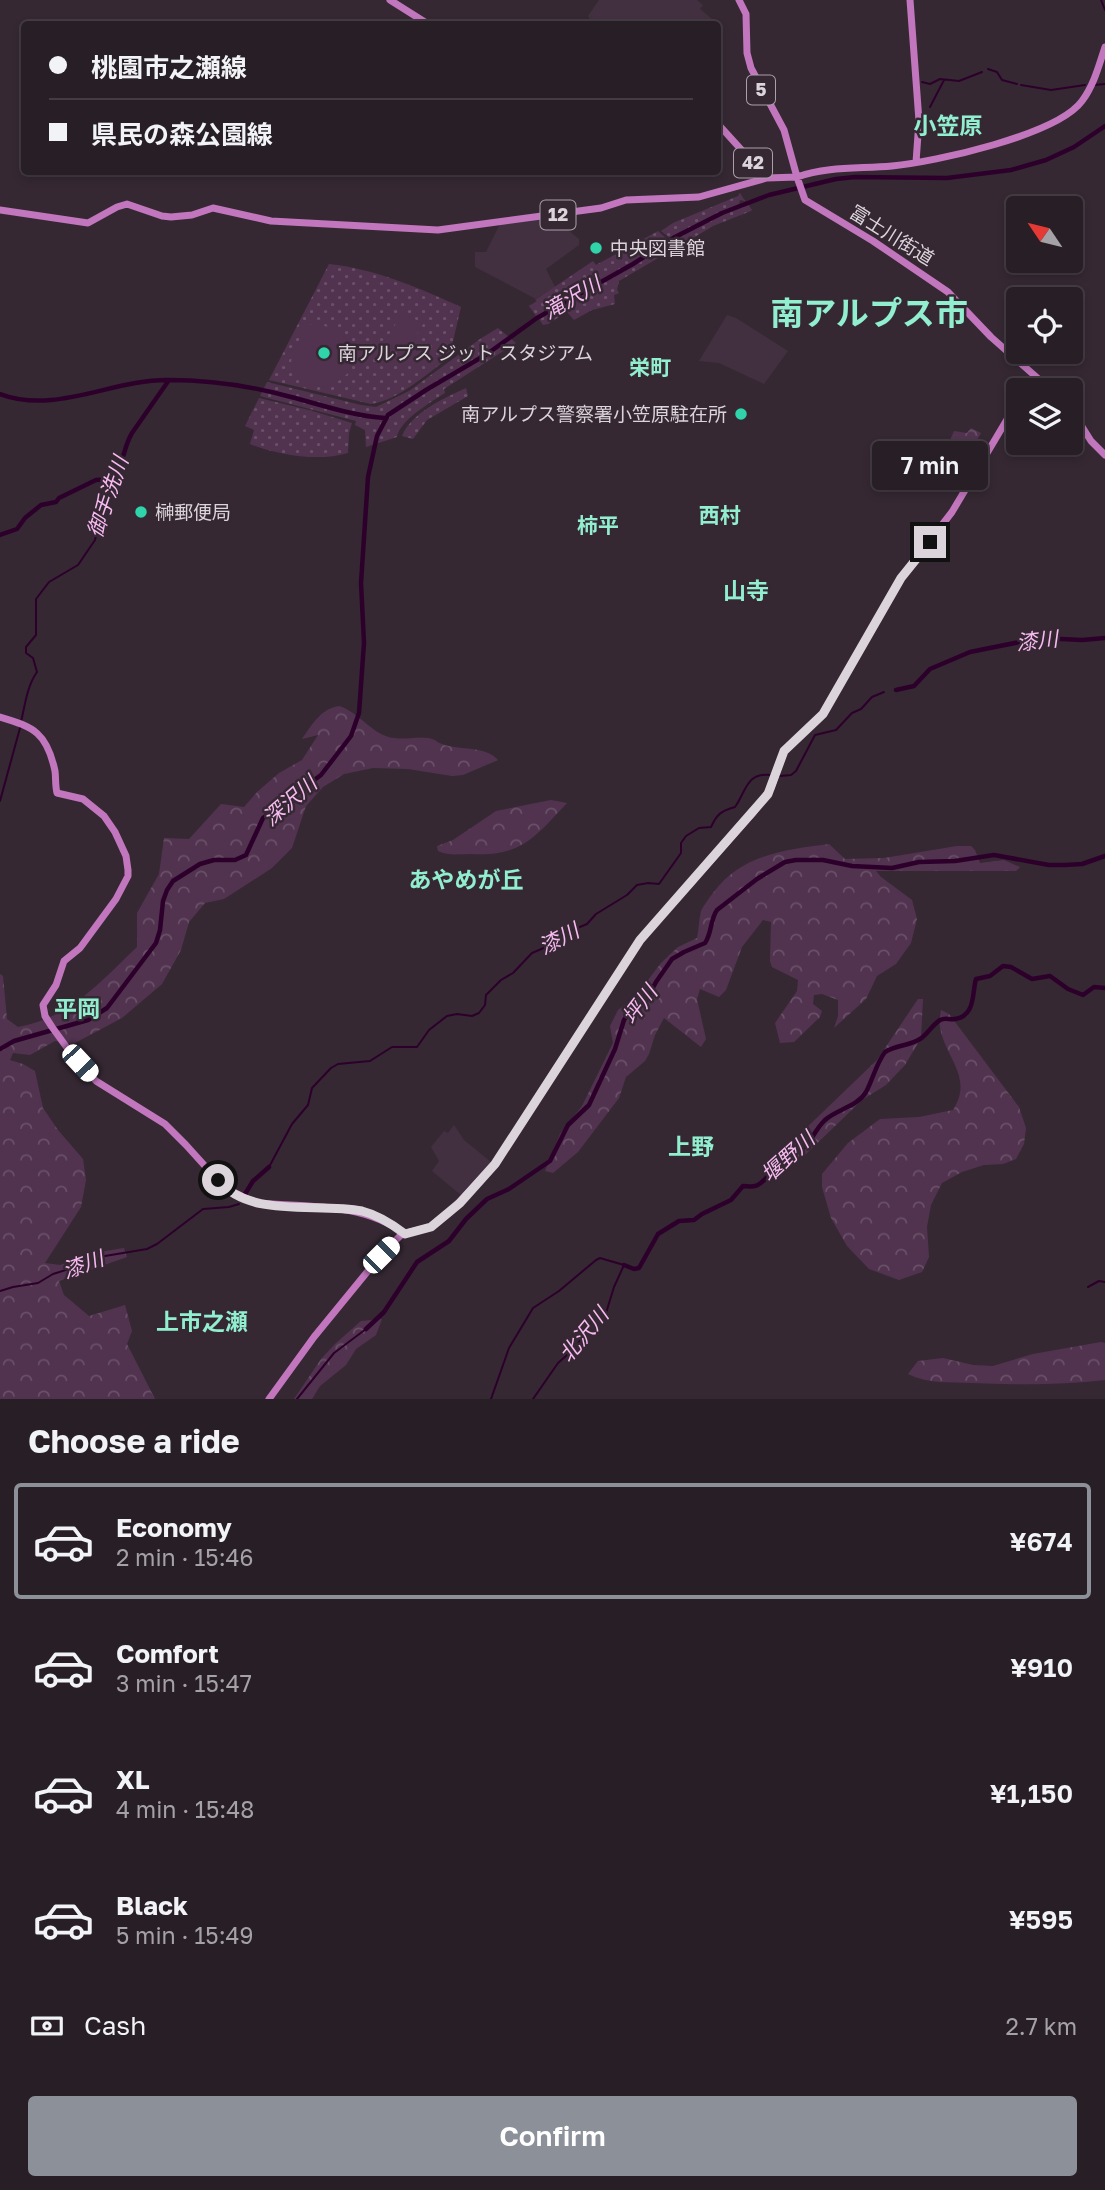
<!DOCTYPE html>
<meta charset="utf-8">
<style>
:root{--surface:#281e26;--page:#342b32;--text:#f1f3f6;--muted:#a5a2a7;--line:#443c43;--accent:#8c9099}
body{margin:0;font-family:"Golos Text","Noto Sans JP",sans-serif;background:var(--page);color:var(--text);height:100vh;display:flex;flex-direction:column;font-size:26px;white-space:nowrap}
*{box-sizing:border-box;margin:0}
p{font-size:23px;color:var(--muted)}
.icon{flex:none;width:38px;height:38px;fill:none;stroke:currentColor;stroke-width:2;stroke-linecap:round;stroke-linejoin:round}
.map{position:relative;height:1399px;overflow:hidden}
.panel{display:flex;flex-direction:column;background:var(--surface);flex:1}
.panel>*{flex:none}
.top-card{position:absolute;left:21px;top:21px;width:700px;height:154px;border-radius:7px;box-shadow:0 4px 10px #0003,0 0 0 2px var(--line);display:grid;align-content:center;height:154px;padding:0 28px;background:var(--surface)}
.needle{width:46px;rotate:305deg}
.controls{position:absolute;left:1006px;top:196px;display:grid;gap:14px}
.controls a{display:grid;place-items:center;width:77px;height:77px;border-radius:7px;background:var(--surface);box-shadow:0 4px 10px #0003,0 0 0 2px var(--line);font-size:35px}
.end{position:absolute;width:32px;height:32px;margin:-16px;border:9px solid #dcd4db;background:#111;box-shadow:0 0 0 4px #111}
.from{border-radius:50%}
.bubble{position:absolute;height:49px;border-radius:7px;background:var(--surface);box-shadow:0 4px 10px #0003,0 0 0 2px var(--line);font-size:23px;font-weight:600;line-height:49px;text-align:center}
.car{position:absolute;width:21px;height:42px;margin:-21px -10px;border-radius:9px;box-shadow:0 0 5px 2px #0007;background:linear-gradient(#fff 24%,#345 0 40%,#fff 0 76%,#345 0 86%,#fff 0)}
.top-card b{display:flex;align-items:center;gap:24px;height:66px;font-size:26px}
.top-card b+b{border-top:2px solid var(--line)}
.top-card i{width:18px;height:18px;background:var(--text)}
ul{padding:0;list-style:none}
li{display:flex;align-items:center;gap:21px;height:116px;margin:0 14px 10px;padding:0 14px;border:4px solid transparent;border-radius:7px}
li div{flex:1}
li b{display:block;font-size:26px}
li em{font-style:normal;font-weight:600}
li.active{border-color:var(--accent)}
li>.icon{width:63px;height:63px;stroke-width:1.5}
h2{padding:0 28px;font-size:32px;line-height:84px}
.pay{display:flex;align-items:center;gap:18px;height:77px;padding:0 28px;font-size:26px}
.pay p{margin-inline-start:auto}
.primary-button{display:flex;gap:14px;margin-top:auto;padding:14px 28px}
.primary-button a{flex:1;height:80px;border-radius:7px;background:var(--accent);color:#fff;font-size:28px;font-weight:600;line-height:80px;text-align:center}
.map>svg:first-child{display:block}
.built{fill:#423040}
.grass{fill:url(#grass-dots)}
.forest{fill:url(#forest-crowns)}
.pitch{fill:#51334f}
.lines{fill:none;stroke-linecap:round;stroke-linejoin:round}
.stream{stroke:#2d002c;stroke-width:2}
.river{stroke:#2d002c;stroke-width:4.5}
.major{stroke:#c276bd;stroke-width:7}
.route{stroke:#dcd4db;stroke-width:9}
.poi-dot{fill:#2fd4aa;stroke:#352833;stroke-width:2.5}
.labels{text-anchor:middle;stroke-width:5;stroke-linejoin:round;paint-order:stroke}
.shield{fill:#352833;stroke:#aaa0a9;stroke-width:2}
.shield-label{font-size:18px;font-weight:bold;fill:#dcd4db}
.street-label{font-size:19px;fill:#dcd4db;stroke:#352833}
.poi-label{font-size:19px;fill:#dcd4db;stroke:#352833;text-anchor:start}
.water-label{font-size:21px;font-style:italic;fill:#f7baf1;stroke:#352833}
.neighbourhood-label{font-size:21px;font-weight:bold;fill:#91eece;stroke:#352833}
.quarter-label{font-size:23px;font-weight:bold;fill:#91eece;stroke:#352833}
.town-label{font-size:33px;font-weight:bold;fill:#91eece;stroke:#352833}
</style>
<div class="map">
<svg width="1105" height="1399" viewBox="0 0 1105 1399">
<defs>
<pattern id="grass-dots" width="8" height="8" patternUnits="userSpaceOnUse" patternTransform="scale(1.75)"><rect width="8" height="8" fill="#51334f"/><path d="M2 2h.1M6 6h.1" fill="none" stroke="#695068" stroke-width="1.8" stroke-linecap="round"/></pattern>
<pattern id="forest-crowns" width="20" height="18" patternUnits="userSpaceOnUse" patternTransform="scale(1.75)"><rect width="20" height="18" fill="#51334f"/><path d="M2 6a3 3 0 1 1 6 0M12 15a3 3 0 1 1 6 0" fill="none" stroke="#695068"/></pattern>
</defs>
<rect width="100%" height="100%" fill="#352833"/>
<path class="built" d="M599,0h98l6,5 -3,4 18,15h-125l-5,-8z
M572,215l-9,11 16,13v6l-33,24 9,18 -19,12 -61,-32v-15h11l14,-28z
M727,315l9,3 52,33 -24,33 -45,-21 -20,-2z
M454,1125l10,15 27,22 -29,34 -30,-25 7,-10 -8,-14 13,-16 4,2z"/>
<path class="grass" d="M740,193l5,8 -5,-1 -1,4 -69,34 -9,-7 12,-8 65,-27z
M748,204l4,6 -1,1 -38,15 -33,20 -7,-5 41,-22z
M658,231l12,11 -10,6 9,-4 6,4 -56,33 -2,9 2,3 -5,2 1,9 -23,6 -18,10 -7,-8 -19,12 -5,1 -4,-6 70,-42 -61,35 -12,4 -7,-10 8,-5 -2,-1 58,-39 3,4z
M329,264c43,4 93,25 132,43l-12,51c-23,16 -50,42 -78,46l-102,-24z
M498,328l18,15 -72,46 1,4c-14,9 -45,27 -48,44l-31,10 -1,-17 -10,-5 1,-4 -96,-25 7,-14 94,23 15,2 33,-16 71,-52z
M466,388l2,8 -41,24 -14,19 -11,-3c9,-23 42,-38 64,-48z
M259,398l50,12 43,13 -3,10 -1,20c-30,9 -70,2 -98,-9l4,-14 -9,-4z"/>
<path class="forest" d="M971,428l10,5 -15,27 -21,-8 9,-21 13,2z
M339,706c20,6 34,30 55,32 12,2 26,-2 38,1 4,1 6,4 10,5 17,7 43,1 56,16l-35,15 -11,1 -44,-7 -35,-1 -29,6 -21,13 -17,19 -14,42 -20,20 -48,31 -19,4 -16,19 -8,28 -19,34 -40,34 -49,26 -18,-3 -25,14 -17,-2 -3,7 13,4 12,7 8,37 15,22 25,29 3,21 -5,27 -36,56 15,2 34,-12 30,-5 3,9 -68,24 5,14 25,21 36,-11 7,26 -5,13 28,55h-155v-425l3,2 4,43 11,8c52,-9 82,-45 119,-80v-34l22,-39 5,-36 25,1 32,-35 23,3 13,-15 22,-19 23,-13 16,-25 -16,4c10,-14 18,-30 37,-33z
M551,800l16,3c-33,35 -46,54 -97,51 -11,0 -21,2 -32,-3l-1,-5 16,-6 43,-29z
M829,844l16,15 39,-1 73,-12h14l4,4 5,13 24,-3 16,7 -4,4h-140l5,6 31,23 5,19 -6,24 -15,21 -19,12 -11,23 -32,29 4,-12v-16l-16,-6 -8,1 -1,9 9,7 -2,6 -26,25 -14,1 -5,-20 22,-32 1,-11 -26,-13 -2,-6 1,-39 -8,-2 -21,27 -16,43 -7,7 -19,-8 -3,10 9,40 -5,8 -37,-29 -9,17 -6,19 -4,7 -19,16 -7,21 -41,54 -25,21 -8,-2 15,-37 22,-28 31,-63 -3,-17 8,-16 17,-13 26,-34 17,-16 19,-9c2,-9 2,-19 4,-27 3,-6 8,-13 12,-18 29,-39 72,-43 116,-49z
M918,999h5l-2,39 -16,27 -19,20 -24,15 -56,54 -13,6 -13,-3 19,-22 78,-75z
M941,1010l8,4 70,93 7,21 -2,16 -8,15 -13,5 -19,1 -22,7 -20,11 -11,22 -4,22 2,30 -7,15 -23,8 -30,-11 -22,-23 -16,-28 -9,-31v-13l26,-31 32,-24 39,-2 34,-7c21,-33 -8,-52 -13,-83 -1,-5 0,-11 1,-17z
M382,1319l-6,16 -20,14 -10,16 -26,21 -8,13h-18l27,-40 14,-15 26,-23z
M1101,1342l4,1v37c-44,5 -88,5 -132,3 -23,-1 -45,1 -65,-9l10,-13 25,-3 30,7 20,1 40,-12z"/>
<path class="pitch" d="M403,312l20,12 -14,24 -11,-5 -5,6 -9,-6z
M314,322c7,1 13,5 19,9 6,3 15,7 18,12 16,25 -27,63 -52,31 -3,-4 -5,-10 -8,-13l13,-31z"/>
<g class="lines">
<path class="stream" d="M1101,0l4,10
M988,69l9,3 5,8 15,4
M922,82l8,2 10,-5 19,2 23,-9
M1021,85l30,5 34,-5
M1095,85l10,-1
M930,107l14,-27
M21,722c4,-17 6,-36 16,-50l-4,-14 -7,-5v-6l10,-12v-36l13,-17 29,-17 17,-25 8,-41 10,-20
M780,776l11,-1 5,-4 19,-36 21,-5 16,-17 9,-4 11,-12 12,-5
M0,801l20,-73
M269,1167l23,-43 16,-19 4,-17 19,-20 7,-4 32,-3 22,-14h25l12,-17 18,-14 10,-2 15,2 7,-3 6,-8 1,-10 15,-15 12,-7 19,-20 14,-6 10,-10 31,-13 9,-10 31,-19 10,-10 11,-2 11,1 22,-31v-10l5,-7 13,-8 12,-1c6,-13 10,-16 24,-20 11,-15 11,-35 36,-32
M1088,1287l11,-6 6,1
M0,1291l13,-4 25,-4 15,-9 35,-11 17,-7 42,-7 10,-5 46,-35 26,-2 10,-3
M297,1399l37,-46 32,-24
M491,1399l18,-51 24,-40 26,-17 37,-31 4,-2 24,7 -10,22 -8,26 -14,8 -16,26 -18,16 -25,36"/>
<path class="river" d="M0,394c56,21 112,-15 169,-14 41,0 82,6 122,17 31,8 62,19 94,21
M0,535l17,-6 8,-11 16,-13 15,-3 3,-4 37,-18 17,-1c11,-15 10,-31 19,-46l37,-53
M896,690l18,-4 16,-17 40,-17 70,-14 42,2 23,-2
M0,1049l14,-8 74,-21 19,-12 49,-65 4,-13 3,-29 4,-11 6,-9 27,-17 14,-4h21l11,-5 17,-37 58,-43 30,-39 8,-23 5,-70 -3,-60 7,-106 9,-41 11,-21 38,-25 61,-36 50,-36 96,-54 42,-27 47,-24 47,-18 67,-16 19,-2 92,1 64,-8 35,-10 28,-13 31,-21
M245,1194l8,-13 16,-14
M624,1265l10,4 5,-1 19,-34 21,-13 15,-1 8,-6 29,-14 12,-14c4,0 8,1 12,0 8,-1 25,-24 31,-31 28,-7 22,-18 39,-35 12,-11 32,-13 41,-28 7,-13 10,-28 19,-40 11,-7 24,-6 35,-13 8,-5 12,-14 20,-19 6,-3 9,0 15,-1 21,-3 17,-27 21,-40l14,-3 13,-10 8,1 21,12 18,-3 18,13 15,6 11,-8 11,1
M366,1329l18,-17 33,-50 32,-21 17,-22 21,-20 22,-10 41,-28 18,-36 21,-20 26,-56 9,-29 5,-7 17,-12 10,-19 16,-23 12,-7 21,-9c7,-10 5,-23 12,-33l40,-31 28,-17 11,-2h27l29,6 40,2 27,-6 36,-1 39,-6 55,10h16l17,-1 23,-8"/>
<path class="major" d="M390,0l38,24
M739,0l7,14 1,39 4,15 33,62 13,47c31,-11 63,-8 95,-11 43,-4 165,-31 190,-65 12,-16 17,-36 23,-54
M910,0l9,121 -3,41
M718,124l49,54 30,-1 8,23 68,41 75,51 43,45 60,53
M0,210l88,13 29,-16 10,-3 35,12 9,1 21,-2 21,-7 58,13 167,9 163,-22 25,-8 73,-3 68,-19
M1025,390l10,-14
M1071,409l20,32 14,14
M0,717c34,10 47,16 55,54 1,7 0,14 2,22l26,6 21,17 11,16 11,24 2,14v6l-12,23 -36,49 -16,13 -8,24 -13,20 2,11 7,11 21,29 23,25 69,43 21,21 38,42 31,16c51,4 107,-1 150,31
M269,1399l45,-62 67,-82 21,-21 29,-7 18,-14 46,-49 145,-224 113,-127 18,-25 13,-37 39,-37 78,-136 51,-66 66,-111"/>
</g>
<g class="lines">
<path class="route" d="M218,1180c32,39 99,22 144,31 16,4 30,13 43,23l26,-7 29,-24 35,-39 145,-224 128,-146 16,-43 39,-37 78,-136 29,-36"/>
</g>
<g class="poi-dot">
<circle cx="596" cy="248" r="7"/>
<circle cx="324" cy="353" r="7"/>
<circle cx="741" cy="414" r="7"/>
<circle cx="141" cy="512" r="7"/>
</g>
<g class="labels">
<g class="shield">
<rect x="747" y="75.5" width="28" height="29" rx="5"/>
<rect x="734" y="148.5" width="38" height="29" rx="5"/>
<rect x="540.5" y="200.5" width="35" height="29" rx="5"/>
</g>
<g class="shield-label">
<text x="761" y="96">5</text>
<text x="753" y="169">42</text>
<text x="558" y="221">12</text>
</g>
<g class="street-label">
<text transform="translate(892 235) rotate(32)" y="7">富士川街道</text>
</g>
<g class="poi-label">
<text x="610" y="255">中央図書館</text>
<text x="338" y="360">南アルプス ジット スタジアム</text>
<text x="727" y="421" text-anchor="end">南アルプス警察署小笠原駐在所</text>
<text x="155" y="519">榊郵便局</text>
</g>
<g class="water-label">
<text transform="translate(572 298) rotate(-30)" y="7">滝沢川</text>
<text transform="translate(108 497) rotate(-71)" y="7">御手洗川</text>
<text transform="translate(1037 641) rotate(-6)" y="7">漆川</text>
<text transform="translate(290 801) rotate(-41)" y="7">深沢川</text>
<text transform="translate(559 939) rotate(-28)" y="7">漆川</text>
<text transform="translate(640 1005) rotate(-53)" y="7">坪川</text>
<text transform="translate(788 1157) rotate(-42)" y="7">堰野川</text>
<text transform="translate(83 1265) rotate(-20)" y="7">漆川</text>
<text transform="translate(584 1335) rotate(-50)" y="7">北沢川</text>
</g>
<g class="neighbourhood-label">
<text x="650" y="375">栄町</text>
<text x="720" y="523">西村</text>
<text x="598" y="533">柿平</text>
</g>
<g class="quarter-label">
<text x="948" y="134">小笠原</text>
<text x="746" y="599">山寺</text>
<text x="466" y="888">あやめが丘</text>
<text x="77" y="1017">平岡</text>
<text x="691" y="1155">上野</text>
<text x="202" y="1330">上市之瀬</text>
</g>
<g class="town-label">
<text x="869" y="325">南アルプス市</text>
</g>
</g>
</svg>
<div class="controls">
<a><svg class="needle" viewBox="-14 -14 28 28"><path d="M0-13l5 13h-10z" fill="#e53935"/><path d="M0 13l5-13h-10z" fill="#a5a2a7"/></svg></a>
<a><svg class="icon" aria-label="locate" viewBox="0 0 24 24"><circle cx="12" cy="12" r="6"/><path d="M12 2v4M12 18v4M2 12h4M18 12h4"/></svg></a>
<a><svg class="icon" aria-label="layers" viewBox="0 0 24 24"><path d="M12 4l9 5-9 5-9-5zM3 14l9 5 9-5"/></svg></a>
</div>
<i class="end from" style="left:218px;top:1180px"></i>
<i class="end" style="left:930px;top:542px"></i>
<div class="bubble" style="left:872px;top:441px;width:116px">7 min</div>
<i class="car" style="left:80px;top:1063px;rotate:137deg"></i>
<i class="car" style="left:381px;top:1255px;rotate:45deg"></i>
<div class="top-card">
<b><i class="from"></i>桃園市之瀬線</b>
<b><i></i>県民の森公園線</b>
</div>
</div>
<section class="panel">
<h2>Choose a ride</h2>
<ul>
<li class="active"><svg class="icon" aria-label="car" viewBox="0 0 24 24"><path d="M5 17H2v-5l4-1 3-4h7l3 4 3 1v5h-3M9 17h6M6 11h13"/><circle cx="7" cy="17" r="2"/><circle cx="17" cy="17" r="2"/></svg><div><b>Economy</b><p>2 min · 15:46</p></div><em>¥674</em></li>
<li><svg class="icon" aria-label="car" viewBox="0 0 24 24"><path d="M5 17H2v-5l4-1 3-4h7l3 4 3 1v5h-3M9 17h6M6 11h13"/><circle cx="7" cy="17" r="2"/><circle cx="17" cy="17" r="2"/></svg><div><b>Comfort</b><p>3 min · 15:47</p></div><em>¥910</em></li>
<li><svg class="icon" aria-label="car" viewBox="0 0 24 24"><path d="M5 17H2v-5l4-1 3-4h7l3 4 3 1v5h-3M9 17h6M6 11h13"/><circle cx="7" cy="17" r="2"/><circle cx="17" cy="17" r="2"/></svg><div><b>XL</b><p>4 min · 15:48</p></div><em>¥1,150</em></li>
<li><svg class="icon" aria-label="car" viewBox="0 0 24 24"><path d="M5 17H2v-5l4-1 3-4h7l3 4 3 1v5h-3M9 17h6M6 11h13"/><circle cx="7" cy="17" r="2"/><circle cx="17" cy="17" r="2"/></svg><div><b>Black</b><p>5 min · 15:49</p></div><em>¥595</em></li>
</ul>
<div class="pay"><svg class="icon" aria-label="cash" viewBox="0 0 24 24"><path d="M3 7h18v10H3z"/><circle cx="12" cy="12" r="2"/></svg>Cash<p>2.7 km</p></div>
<div class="primary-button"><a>Confirm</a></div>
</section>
